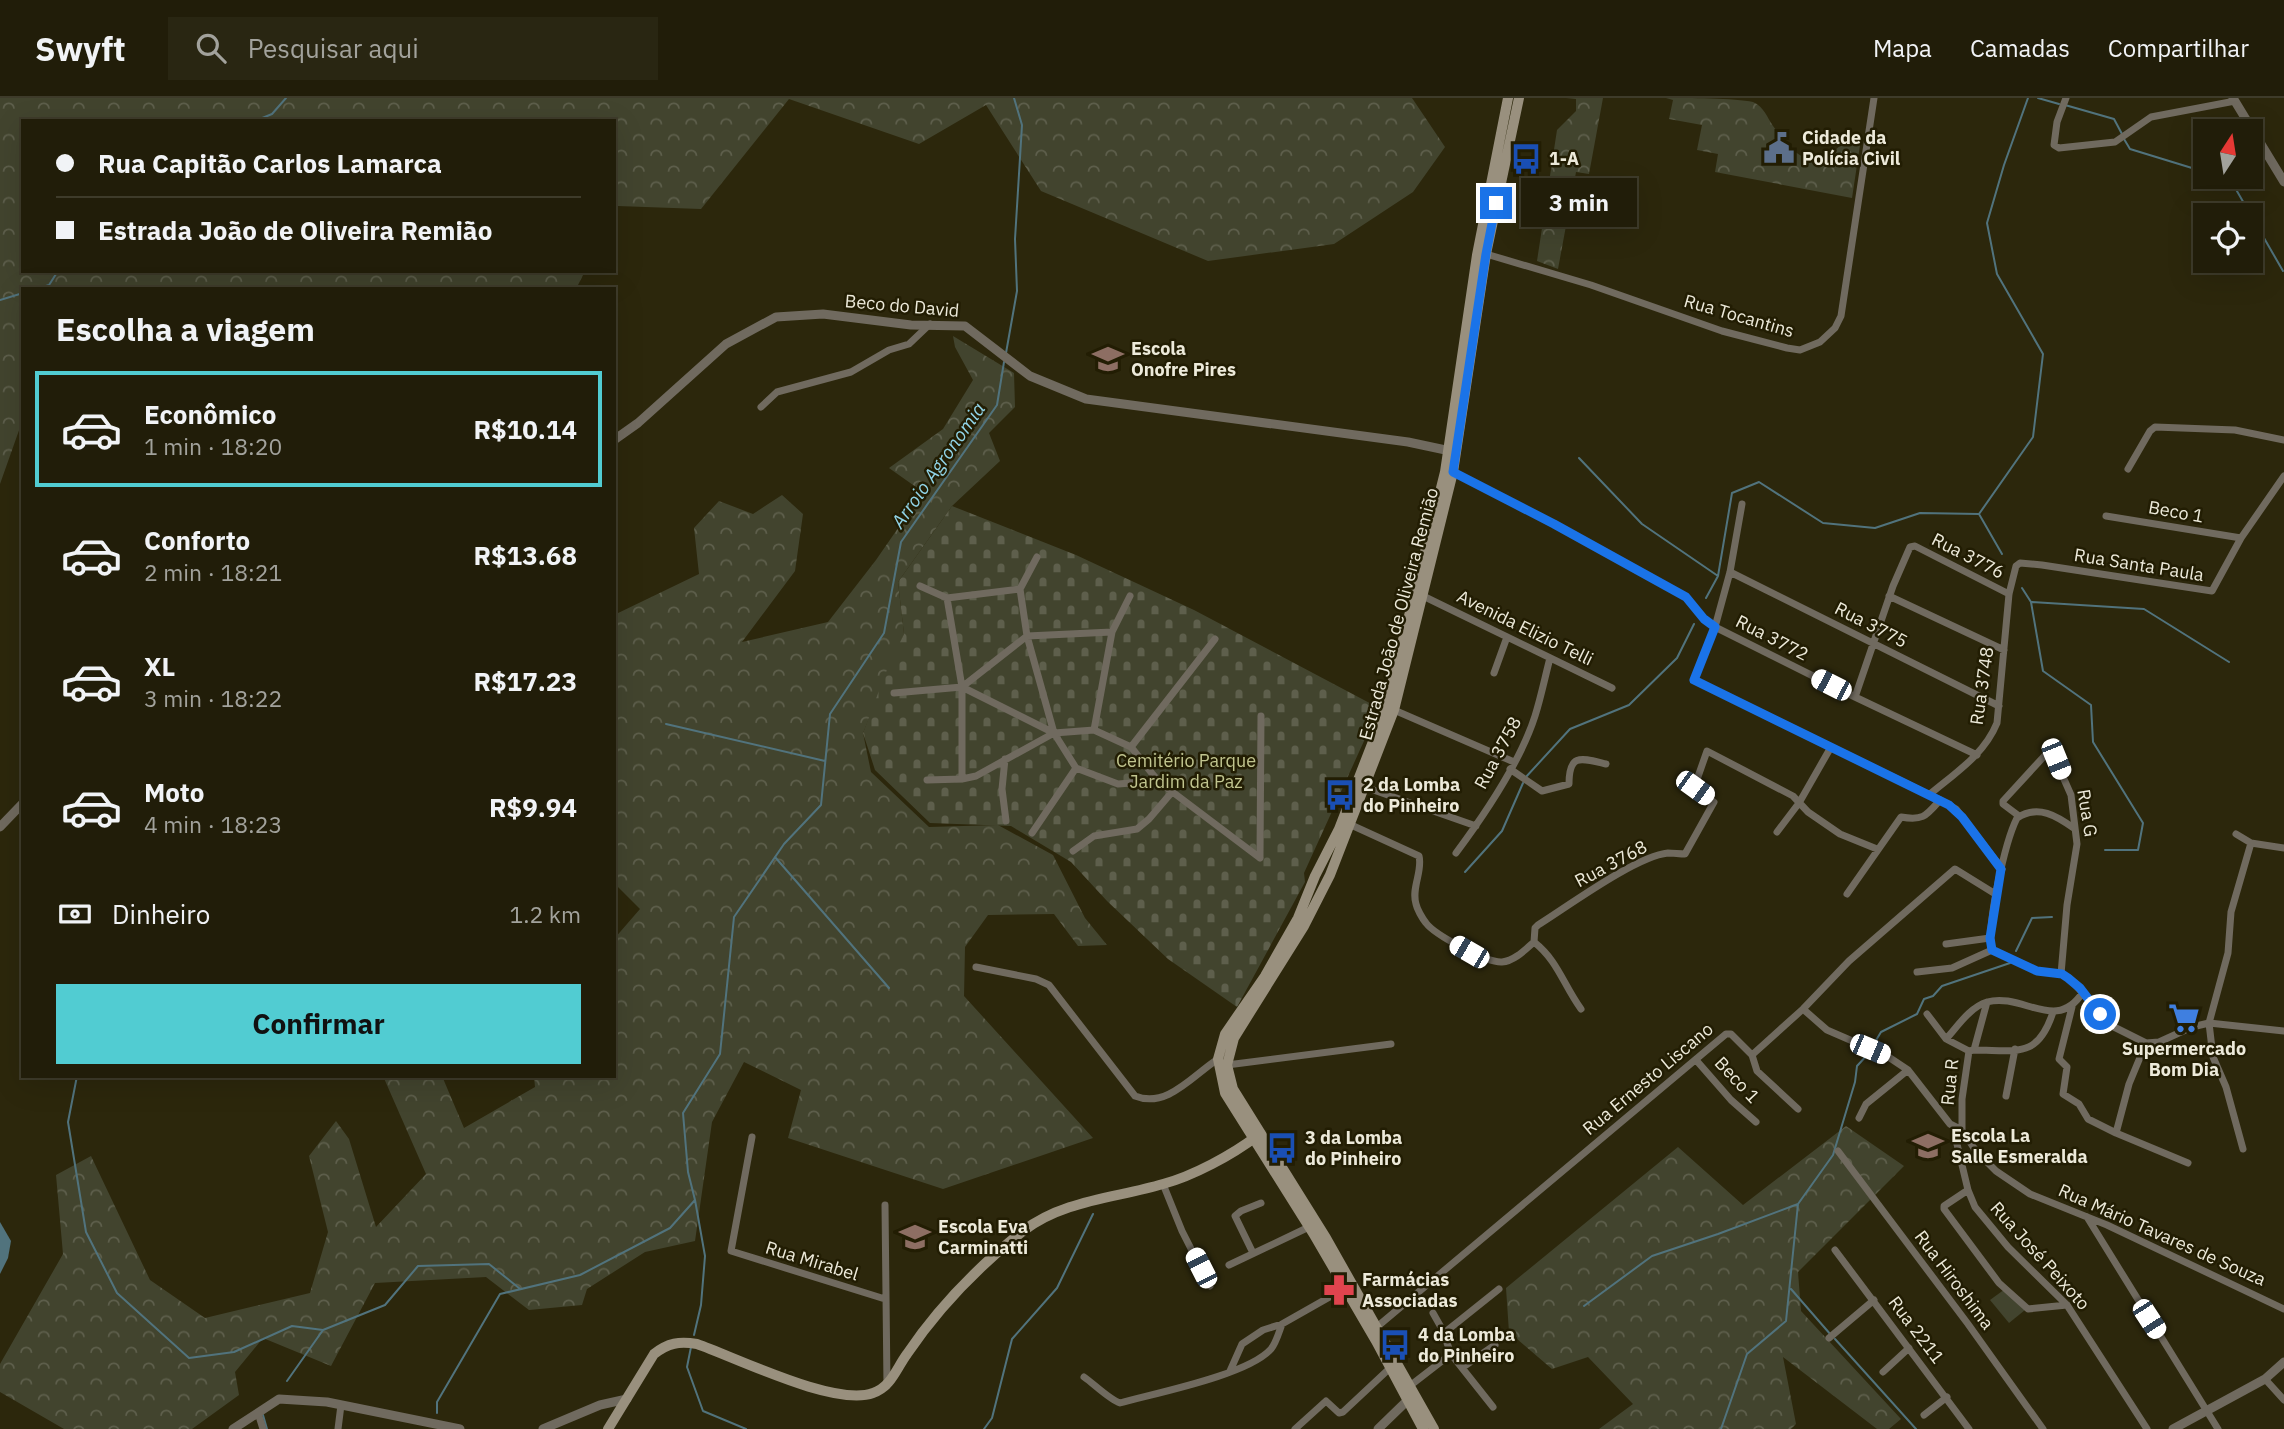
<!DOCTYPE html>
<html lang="pt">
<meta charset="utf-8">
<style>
:root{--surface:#211d09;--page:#292612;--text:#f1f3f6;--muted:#a2a29c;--line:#3e3b2a;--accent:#51ccd2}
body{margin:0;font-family:"IBM Plex Sans",sans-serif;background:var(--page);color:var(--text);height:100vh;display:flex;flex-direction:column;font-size:26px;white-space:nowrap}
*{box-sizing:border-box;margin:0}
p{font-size:23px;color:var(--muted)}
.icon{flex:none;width:38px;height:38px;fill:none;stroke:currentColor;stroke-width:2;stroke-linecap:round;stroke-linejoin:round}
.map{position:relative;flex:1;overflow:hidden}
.drawer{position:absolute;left:21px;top:189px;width:595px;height:791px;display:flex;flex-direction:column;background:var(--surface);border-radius:0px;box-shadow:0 7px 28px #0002,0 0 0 2px var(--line)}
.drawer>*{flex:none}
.guide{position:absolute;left:21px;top:21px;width:595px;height:154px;border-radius:0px;box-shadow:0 7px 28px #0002,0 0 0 2px var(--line);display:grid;align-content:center;height:154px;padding:0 35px;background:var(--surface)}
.needle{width:46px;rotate:12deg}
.fabs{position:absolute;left:2193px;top:21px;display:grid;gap:14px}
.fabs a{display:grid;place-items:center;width:70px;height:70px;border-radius:0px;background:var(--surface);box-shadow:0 7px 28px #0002,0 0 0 2px var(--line);font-size:35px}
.end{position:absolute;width:32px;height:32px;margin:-16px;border:9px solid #1a73e8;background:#fff;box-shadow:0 0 0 4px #fff}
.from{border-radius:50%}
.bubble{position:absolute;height:49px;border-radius:0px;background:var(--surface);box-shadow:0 7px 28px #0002,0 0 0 2px var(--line);font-size:23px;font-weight:800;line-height:49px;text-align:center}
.car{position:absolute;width:21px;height:42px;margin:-21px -10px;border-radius:9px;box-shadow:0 0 5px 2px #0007;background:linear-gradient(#fff 24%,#345 0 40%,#fff 0 76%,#345 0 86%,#fff 0)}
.guide b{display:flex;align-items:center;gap:24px;height:66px;font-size:26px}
.guide b+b{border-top:2px solid var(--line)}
.guide i{width:18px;height:18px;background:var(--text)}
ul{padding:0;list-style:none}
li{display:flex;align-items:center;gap:21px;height:116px;margin:0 14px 10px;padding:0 21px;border:4px solid transparent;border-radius:0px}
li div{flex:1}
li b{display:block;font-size:26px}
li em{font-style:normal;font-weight:800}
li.on{border-color:var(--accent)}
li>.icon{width:63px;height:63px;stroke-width:1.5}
h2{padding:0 35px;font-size:32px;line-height:84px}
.pay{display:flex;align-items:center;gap:18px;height:77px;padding:0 35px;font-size:26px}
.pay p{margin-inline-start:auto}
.action{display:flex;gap:14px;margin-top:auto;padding:14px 35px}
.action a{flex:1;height:80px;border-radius:0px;background:var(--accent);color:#111;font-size:28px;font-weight:800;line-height:80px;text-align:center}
header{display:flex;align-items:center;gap:42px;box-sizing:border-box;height:98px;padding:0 35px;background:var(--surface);border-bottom:2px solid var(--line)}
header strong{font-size:33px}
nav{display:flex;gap:38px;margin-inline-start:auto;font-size:24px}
.search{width:490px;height:63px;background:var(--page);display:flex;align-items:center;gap:18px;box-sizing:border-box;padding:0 24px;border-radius:0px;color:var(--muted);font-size:26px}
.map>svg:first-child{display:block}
.green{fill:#42442e}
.forest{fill:url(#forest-crowns)}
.cemetery{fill:url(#cemetery-stones)}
.water{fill:#51737d}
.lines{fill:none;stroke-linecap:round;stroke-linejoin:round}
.stream{stroke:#51737d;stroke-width:2}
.minor{stroke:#706a5f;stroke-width:7}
.tertiary{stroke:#706a5f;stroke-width:9}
.secondary{stroke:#99907e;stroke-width:10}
.route{stroke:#1a73e8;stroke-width:9}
.labels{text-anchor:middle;stroke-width:5;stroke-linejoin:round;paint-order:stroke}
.poi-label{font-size:18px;font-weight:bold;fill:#edeada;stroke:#221d03;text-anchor:start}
.street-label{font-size:18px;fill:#edeada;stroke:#221d03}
.park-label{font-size:18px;fill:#c1c58f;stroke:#221d03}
.water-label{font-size:19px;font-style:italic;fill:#91d4e7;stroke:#221d03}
</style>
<header>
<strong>Swyft</strong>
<div class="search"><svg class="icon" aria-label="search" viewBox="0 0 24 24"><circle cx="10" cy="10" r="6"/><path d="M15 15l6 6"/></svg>Pesquisar aqui</div>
<nav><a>Mapa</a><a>Camadas</a><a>Compartilhar</a></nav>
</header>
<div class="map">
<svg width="2284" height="1331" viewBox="0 0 2284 1331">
<defs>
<pattern id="forest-crowns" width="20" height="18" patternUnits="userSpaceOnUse" patternTransform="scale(1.75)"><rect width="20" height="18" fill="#42442e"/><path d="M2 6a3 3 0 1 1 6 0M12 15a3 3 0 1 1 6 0" fill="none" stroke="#5e5f4c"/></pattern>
<pattern id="cemetery-stones" width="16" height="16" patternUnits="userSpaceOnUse" patternTransform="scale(1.75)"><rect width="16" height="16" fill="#42442e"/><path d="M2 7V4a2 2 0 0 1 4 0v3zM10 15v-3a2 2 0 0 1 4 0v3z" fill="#5e5f4c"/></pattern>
</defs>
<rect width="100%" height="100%" fill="#2c270c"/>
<path class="green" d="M2005,1191l20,21 -16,13 -19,-23z"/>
<path class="forest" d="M0,0h1412l33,49 -32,45 -79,52 -126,17 -167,-70 -55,-86 -67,39 -130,-45 -88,110 -83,-3 -4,7v-92h-591v150h562l-9,18h-553v130l-23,65z
M1566,0h37l-14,76 -13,-2 -18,97 -21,-8 20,-131 19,-19v-12z
M1666,0c21,0 69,0 87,4 11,5 14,15 20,24 23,32 40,48 72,15l15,4 -8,53 -137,-26 3,-18 -21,-4 5,-25 -33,-6 4,-19z
M953,238l61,37 1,34 -26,26 11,28 -48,45 -54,76 6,52 -41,99 8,39 58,55 69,-2 55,30 32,63 22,27 -29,1 -24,-32 -66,1 -23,32 -1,49 129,142 -150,51 -155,-51 13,-48 -57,-28 -32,60 -17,119 -50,11 -58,37 -5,16 -53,5 -43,-33 -111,6 -44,83 -68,-28 -28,34 4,23 -47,34h-128l-64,-37v-28l63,-110 -7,-79 35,-19 59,124 55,38 105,-25 18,-61 -19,-76 27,-35 13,18 27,88 50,-53 -43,-98h59l22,52 71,-41 -1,-11h80v-137l26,-30 -26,-26v-268l85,-41 -5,-46 25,-27 34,13 29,-19 21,19 -8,57 -53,71 86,-20 48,-62 47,-68 -34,-24 54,-39 30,-49 -18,-33z
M1846,1028l58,40 -106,106 3,39 100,108 -12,10h-12l-94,-72 13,67 -5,5h-192l34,-25 -45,-47 -36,12 -43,-37 -3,-44 172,-141 65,58z"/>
<path class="cemetery" d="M952,408l124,49 118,55 185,98 -75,165 1,9 -68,125 -69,-48 -61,-58 -36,-39 -60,-36 -81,-3 -55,-53 -12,-37 25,-66 16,-33 -6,-52z"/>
<path class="water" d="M0,1124l11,19 -3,17 -8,16z"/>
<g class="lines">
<path class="stream" d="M2038,0l21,6
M2065,7l49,14 8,15
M255,23l17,-7 14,-16
M2124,41l6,10 75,23
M2221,79l9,2 53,92
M36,191l13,-4 9,-14
M0,202l23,-7
M1006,255l11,-62 -2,-52 7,-114 -8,-27
M1579,360l63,66 76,52
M2002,456l-23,-40 54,-77 10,-83 -46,-80 -10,-51 17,-58 24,-67
M2022,490l9,14 12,69 48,34 2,37 50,81 -5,27h-33
M1706,500l12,-22 14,-83 27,-11 64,41 52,5 45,-15 59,1
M2032,504l112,7 85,53
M666,626l159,37
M1525,680l45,-49 59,-24 48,-47 17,-34
M775,759l114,131
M1465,774l37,-41 21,-48
M2016,853l16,-33 20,-1
M1875,944l6,-10 36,-18 7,-15 9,-3 9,-10 68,-23
M77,978l-9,46 18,110 31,61 72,65 45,-6 58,-26 31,4
M1791,1191l40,46
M1584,1208l68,-50 66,-22 80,-30
M694,1237l7,-30 4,-49 -10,-56 -7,-28 -5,-59 37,-59 14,-137 50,-73 37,-39 9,-91 54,-81 17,-91 96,-137 7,-43
M1835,1241l81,90
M691,1249l-4,20 16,44 43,18
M287,1283l36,-51 62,-25 33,-39 71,-2 30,24
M437,1315v-11l63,-108 80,-19 90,-47 25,-28
M263,1317l4,14
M984,1331l8,-11 20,-79 45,-51 36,-74
M1721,1331l26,-75 39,-33 12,-117 35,-49 22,-73 2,-16 12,-13"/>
<path class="minor" d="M2066,0l-9,24 -3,23 5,3 56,-6 36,-25 84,-16
M1486,156l105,31 131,46 65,17 13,2 20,-8 15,-14 6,-12 33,-218
M761,309l16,-15 74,-20 38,-22 20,-6 21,-20
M2128,371l22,-38 5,-4 80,3 49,10
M1453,374l101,52 132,73 18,22 11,8 140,70 122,58
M1742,406l-12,68 -15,55 -21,53 246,120c-14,16 -17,21 -39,17l-54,77
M2106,418l135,22
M1037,459l-17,32 7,47 27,97
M1730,474l269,134
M920,488l27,12 73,-9
M1423,498l189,92
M1889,498l115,54
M947,500l15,89v92
M1494,575l13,-36
M962,589l65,-51 85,-4
M894,595l68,-6 92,46
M1855,599l38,-111 17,-39 5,-1 94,48
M1394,612l120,52
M1094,632l18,-98 18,-36
M1131,649l84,-108
M1005,661l-3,30 4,32
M1510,671l32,22 27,-7c0,-31 12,-26 37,-20
M927,682l35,-1 14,-3 78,-43
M1158,683l-40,3 -42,-16 -22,-35 40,-3 37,17 27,34 102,77
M1365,689l111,39
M1929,697c26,-22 55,-40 68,-72l12,-129 7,-28 4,-3 22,2 170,26 29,-53 43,-62
M1940,702l16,9 46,60
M2019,718l-16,-12v-3l45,-49h4l19,43 6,49 -10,61 -6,69
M1349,726l70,32c4,15 -8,32 -3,48 1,5 6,14 10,19 9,12 61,40 76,39 12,-1 23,-12 32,-20 24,19 29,42 47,67
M1777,734l22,-29 32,-56
M1032,735l44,-65
M2236,736l15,9 33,5
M1073,753l21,-15 43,-7 12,-10 23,-27
M1456,755c29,-39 64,-90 79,-137 6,-19 10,-39 15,-58
M1260,760l1,-142
M1534,844l1,-14 3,-3c29,-18 98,-69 130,-72 5,0 12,1 17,1l29,-52 -20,-14 13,-37 86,45 15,16 32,22 37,15
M1946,846l44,-6
M1992,852l45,21 24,3 8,4 43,48 34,17 13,-1 33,-15 17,-4 75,8
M1992,852c-6,-24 13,-108 25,-132 21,-14 40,-2 58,11
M976,869l60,12 13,6 86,111c32,13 58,-21 83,-37
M1917,874l35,-4 40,-18
M2072,909l-13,52 8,8 -4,27 16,10 9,15 28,14 72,30
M1803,911l24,21 60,26 21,14 42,54 12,6 14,21 20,20 34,23 77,31 177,84
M1927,916l19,25 23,12
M1946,941c11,-12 24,-32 41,-37 36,-10 69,32 96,-10
M1974,952c43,0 64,9 79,-38
M1752,957l5,16 41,38
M1696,962l35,40 25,22
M1227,967l164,-21
M2006,998l9,-47
M1859,1020l7,-14 42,-34
M1957,1031l-1,11 12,50 7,17 33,40 59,58 80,124
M1962,1032v-31l7,-48 5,-1 13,-48
M2116,1035l13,-49 17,-41
M752,1039l-21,114 154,48
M2243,1051l-17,-62 -13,-30 -4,-34 19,-70 3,-41 20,-69
M1838,1053l130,173 75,105
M1163,1086l19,47 28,55
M1968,1092l-24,16v3l55,74 29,26 39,-4
M885,1107l2,181
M2087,1119l131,212
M1835,1152l134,179
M1253,1155l-18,-37 6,-5 20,-8
M1229,1167l80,-38
M1433,1215l9,16 9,25 42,53
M1378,1228l348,-292h5l21,21 51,-46 46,-48 106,-92 42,26
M1444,1235l55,-44
M1829,1240l45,-38
M1463,1269l32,-22
M1230,1273l12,-27 21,-14 19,-6 67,-38
M1883,1274l26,-24
M1084,1279c10,7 26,23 36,26 36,-10 128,-28 151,-54 5,-6 8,-17 11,-25
M2265,1281l19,21
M1411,1287l40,-31
M258,1315l5,16
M1924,1317l23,-18
M338,1331l3,-24
M1295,1331l31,-28 13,12 4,-1 47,-44"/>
<path class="tertiary" d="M2233,0l51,84
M614,342l24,-17 88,-79 50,-27 47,-3 88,11 54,1 65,50 56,23 322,43 47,10
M0,729l23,-24
M233,1331l46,-30 48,3 133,27
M543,1331l57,-24 27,-6
M1378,1331l34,-33
M2173,1331l92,-50 19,-17"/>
<path class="secondary" d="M608,1331l46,-75c14,-11 25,-13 43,-10 40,14 138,63 176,49 18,-6 23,-24 34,-39 31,-46 72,-88 116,-123 40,-31 93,-33 140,-47 30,-8 69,-29 94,-48
M1423,1331l-47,-88 -63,-108 -88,-140 -7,-34 7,-25 40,-58 33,-58 17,-42 24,-47 47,-121 59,-236 32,-217 31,-157
M1434,1331l-108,-191 -93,-149 -6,-24 7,-27 70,-112 26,-51 64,-165 59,-238 33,-218 33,-156"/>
</g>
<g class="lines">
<path class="route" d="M1496,105l-10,51 -33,218 101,52 132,73 18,22 11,8 -21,53 255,125 13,12 39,52 -11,69 2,12 45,21 25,3 6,4 12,10 20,26"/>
</g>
<defs>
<symbol id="civic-bare" viewBox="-9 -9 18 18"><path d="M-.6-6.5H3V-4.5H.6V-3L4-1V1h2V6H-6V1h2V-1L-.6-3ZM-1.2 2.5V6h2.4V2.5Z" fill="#5c6f8a" stroke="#221d03" stroke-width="2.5" paint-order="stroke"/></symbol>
<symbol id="bus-bare" viewBox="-9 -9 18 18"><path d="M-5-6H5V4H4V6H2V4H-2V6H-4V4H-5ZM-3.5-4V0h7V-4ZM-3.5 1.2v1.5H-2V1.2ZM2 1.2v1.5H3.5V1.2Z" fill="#1a4fb4" stroke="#221d03" stroke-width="2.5" paint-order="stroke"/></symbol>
<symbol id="school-bare" viewBox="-9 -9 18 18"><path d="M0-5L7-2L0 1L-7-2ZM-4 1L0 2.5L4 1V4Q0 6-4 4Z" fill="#8d6e63" stroke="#221d03" stroke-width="2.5" paint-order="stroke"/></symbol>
<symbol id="supermarket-bare" viewBox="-9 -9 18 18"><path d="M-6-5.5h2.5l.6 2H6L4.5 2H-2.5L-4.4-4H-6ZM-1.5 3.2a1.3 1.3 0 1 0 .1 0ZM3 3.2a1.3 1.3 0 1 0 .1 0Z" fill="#3f7fe0" stroke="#221d03" stroke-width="2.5" paint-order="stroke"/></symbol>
<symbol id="pharmacy-bare" viewBox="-9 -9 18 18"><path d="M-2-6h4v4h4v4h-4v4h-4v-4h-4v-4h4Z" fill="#e0444e" stroke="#221d03" stroke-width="2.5" paint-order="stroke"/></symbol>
</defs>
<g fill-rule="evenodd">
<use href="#civic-bare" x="1757" y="28" width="44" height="44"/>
<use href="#bus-bare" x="1504" y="39" width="44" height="44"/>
<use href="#school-bare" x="1086" y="239" width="44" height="44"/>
<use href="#bus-bare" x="1318" y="675" width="44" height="44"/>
<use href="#supermarket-bare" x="2162" y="898" width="44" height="44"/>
<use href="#school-bare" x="1906" y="1026" width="44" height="44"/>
<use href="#bus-bare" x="1260" y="1028" width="44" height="44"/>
<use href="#school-bare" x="893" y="1117" width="44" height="44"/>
<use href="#pharmacy-bare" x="1317" y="1170" width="44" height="44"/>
<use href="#bus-bare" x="1373" y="1225" width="44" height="44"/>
</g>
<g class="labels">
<g class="poi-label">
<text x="1802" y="46">Cidade da<tspan x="1802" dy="21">Polícia Civil</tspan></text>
<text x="1549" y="67">1-A</text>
<text x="1131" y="257">Escola<tspan x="1131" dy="21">Onofre Pires</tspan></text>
<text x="1363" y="693">2 da Lomba<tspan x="1363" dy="21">do Pinheiro</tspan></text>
<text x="2184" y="957" text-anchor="middle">Supermercado<tspan x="2184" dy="21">Bom Dia</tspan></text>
<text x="1951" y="1044">Escola La<tspan x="1951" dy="21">Salle Esmeralda</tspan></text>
<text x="1305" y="1046">3 da Lomba<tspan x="1305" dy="21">do Pinheiro</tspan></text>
<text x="938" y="1135">Escola Eva<tspan x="938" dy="21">Carminatti</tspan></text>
<text x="1362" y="1188">Farmácias<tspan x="1362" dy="21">Associadas</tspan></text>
<text x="1418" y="1243">4 da Lomba<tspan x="1418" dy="21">do Pinheiro</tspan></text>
</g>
<g class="street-label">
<text transform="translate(902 208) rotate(5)" y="6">Beco do David</text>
<text transform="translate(1739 218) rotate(16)" y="6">Rua Tocantins</text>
<text transform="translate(2176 414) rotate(10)" y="6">Beco 1</text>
<text transform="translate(1968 458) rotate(27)" y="6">Rua 3776</text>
<text transform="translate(2139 467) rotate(9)" y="6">Rua Santa Paula</text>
<text transform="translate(1399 516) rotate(-75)" y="6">Estrada João de Oliveira Remião</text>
<text transform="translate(1871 527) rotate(27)" y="6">Rua 3775</text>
<text transform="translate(1525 530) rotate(26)" y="6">Avenida Elizio Telli</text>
<text transform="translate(1772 540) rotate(27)" y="6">Rua 3772</text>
<text transform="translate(1982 588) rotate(-82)" y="6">Rua 3748</text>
<text transform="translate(1498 655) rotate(-62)" y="6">Rua 3758</text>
<text transform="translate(2087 715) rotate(81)" y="6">Rua G</text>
<text transform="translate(1611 766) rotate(-28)" y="6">Rua 3768</text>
<text transform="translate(1648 981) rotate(-40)" y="6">Rua Ernesto Liscano</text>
<text transform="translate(1737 982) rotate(47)" y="6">Beco 1</text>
<text transform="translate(1950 984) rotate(-84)" y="6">Rua R</text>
<text transform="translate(2162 1137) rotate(24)" y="6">Rua Mário Tavares de Souza</text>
<text transform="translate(2040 1158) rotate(48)" y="6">Rua José Peixoto</text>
<text transform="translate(812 1163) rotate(17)" y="6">Rua Mirabel</text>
<text transform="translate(1954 1182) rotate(53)" y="6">Rua Hiroshima</text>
<text transform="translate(1916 1232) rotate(53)" y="6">Rua 2211</text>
</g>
<g class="park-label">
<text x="1186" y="669">Cemitério Parque<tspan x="1186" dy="21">Jardim da Paz</tspan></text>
</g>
<g class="water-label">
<text transform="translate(938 367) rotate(-55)" y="7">Arroio Agronomia</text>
</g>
</g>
</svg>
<div class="fabs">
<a><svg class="needle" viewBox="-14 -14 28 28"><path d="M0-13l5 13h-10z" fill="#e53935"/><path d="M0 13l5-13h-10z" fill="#a2a29c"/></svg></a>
<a><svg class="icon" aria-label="locate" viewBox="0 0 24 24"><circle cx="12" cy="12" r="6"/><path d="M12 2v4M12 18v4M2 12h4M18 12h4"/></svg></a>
</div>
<i class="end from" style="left:2100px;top:916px"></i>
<i class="end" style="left:1496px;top:105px"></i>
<div class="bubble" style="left:1521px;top:80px;width:116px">3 min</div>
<i class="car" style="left:1831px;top:587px;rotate:297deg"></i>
<i class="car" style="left:2056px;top:661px;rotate:158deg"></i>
<i class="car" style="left:1695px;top:690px;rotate:126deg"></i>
<i class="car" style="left:1469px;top:854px;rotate:300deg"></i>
<i class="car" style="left:1870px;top:951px;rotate:113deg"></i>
<i class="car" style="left:1201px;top:1170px;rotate:333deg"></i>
<i class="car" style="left:2149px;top:1221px;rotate:147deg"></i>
<div class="guide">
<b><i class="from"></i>Rua Capitão Carlos Lamarca</b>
<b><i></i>Estrada João de Oliveira Remião</b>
</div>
<section class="drawer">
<h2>Escolha a viagem</h2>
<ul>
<li class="on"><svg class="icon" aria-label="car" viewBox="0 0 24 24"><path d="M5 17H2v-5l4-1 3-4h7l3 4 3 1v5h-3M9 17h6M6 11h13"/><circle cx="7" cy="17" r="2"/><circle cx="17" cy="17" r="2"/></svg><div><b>Econômico</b><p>1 min · 18:20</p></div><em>R$10.14</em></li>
<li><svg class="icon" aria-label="car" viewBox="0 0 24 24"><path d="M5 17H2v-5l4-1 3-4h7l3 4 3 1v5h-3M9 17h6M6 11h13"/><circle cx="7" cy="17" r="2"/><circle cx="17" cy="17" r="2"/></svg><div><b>Conforto</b><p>2 min · 18:21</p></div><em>R$13.68</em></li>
<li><svg class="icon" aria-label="car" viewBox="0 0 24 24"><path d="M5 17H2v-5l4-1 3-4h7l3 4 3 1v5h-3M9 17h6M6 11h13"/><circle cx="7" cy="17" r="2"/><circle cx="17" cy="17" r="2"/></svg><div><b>XL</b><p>3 min · 18:22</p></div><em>R$17.23</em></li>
<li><svg class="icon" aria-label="car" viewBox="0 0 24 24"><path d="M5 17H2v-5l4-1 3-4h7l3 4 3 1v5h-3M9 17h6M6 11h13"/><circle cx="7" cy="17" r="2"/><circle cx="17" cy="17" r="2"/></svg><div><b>Moto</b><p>4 min · 18:23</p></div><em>R$9.94</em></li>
</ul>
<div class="pay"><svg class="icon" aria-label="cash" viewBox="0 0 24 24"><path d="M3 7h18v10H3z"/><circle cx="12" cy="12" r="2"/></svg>Dinheiro<p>1.2 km</p></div>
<div class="action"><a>Confirmar</a></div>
</section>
</div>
